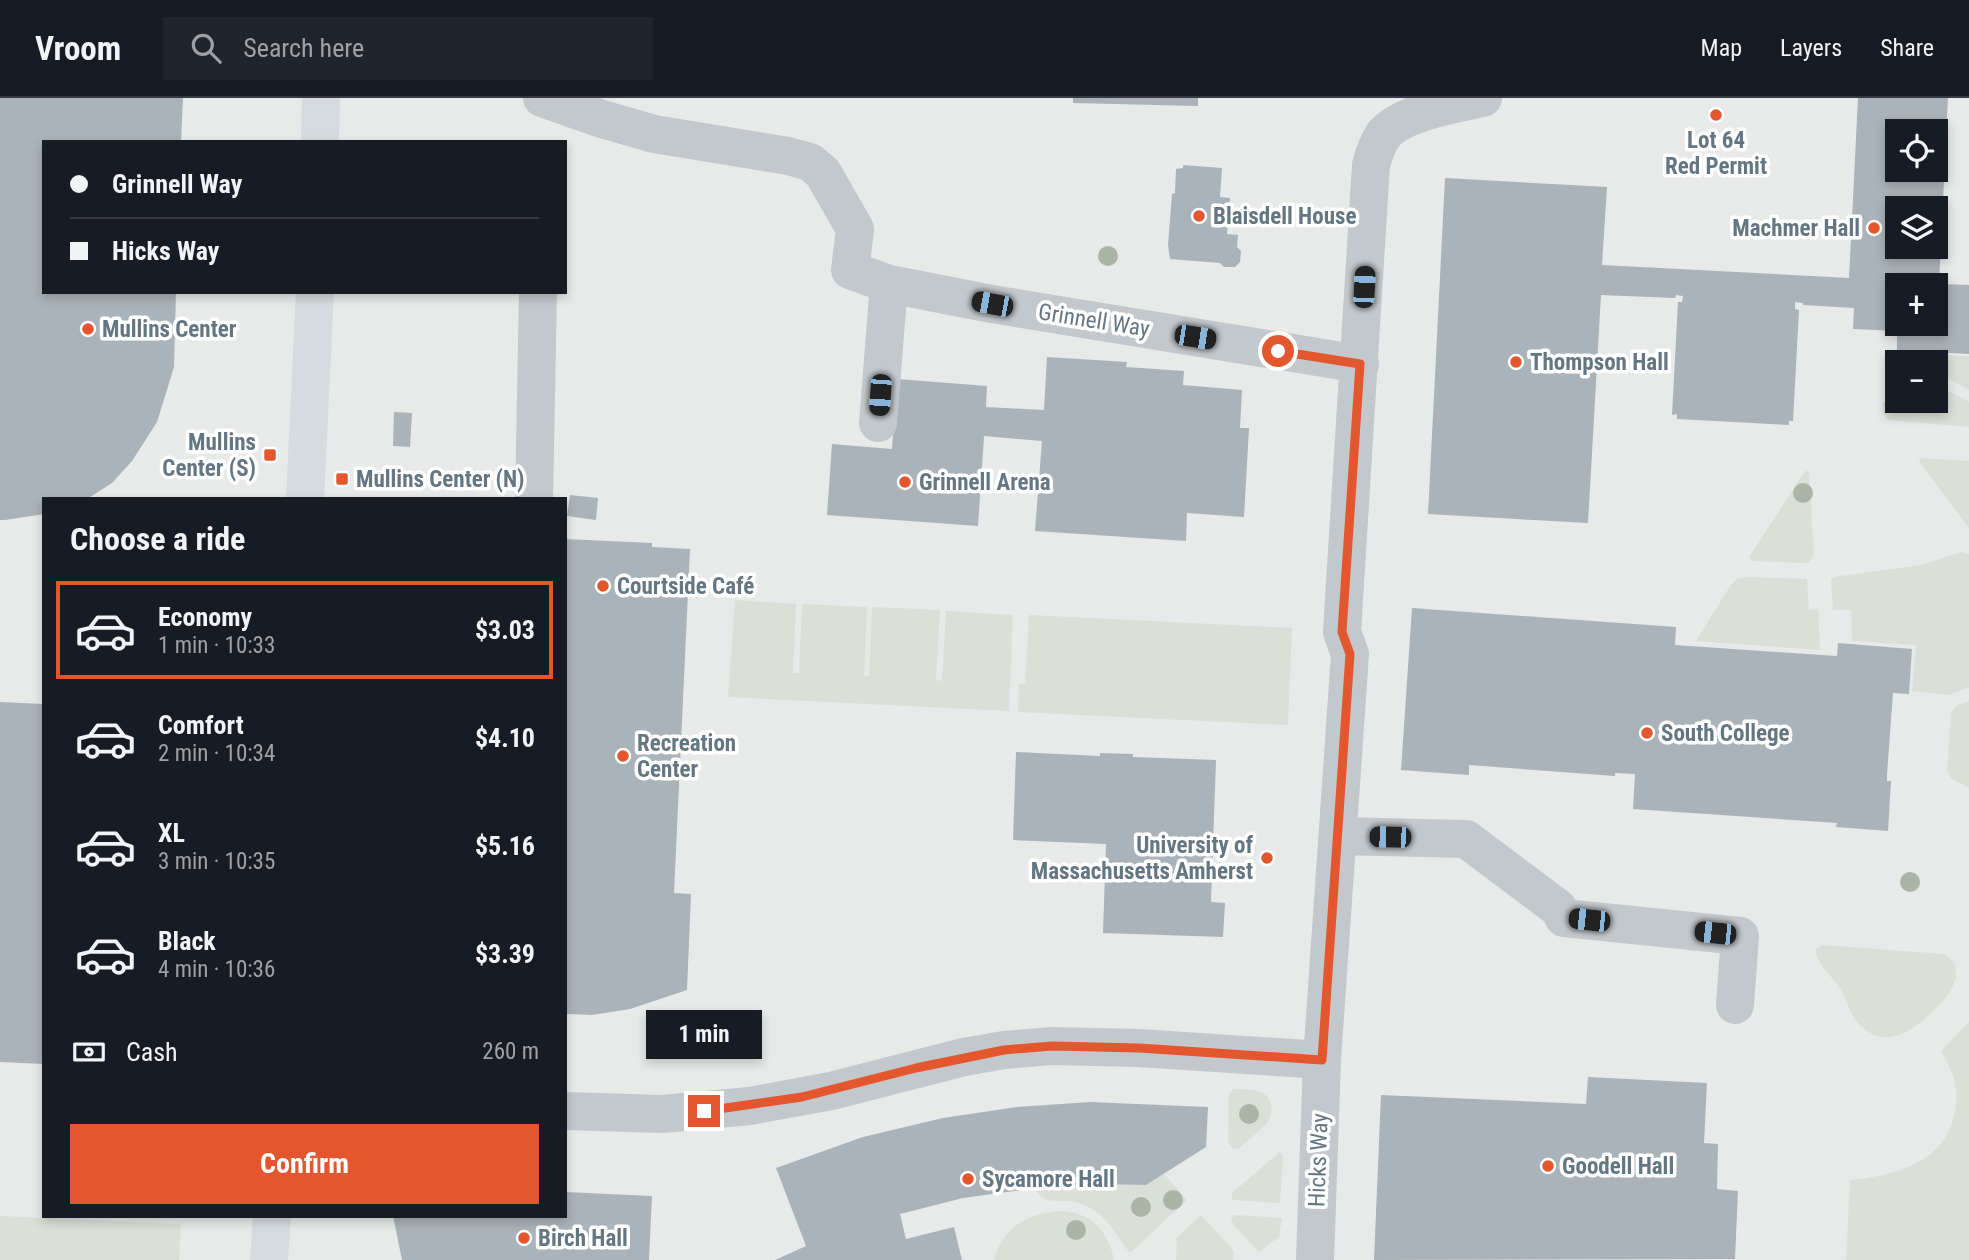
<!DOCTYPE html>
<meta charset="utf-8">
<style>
:root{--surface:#171b24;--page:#20242c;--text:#f1f3f6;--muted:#9ea1a6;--line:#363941;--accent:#e4572e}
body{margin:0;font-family:"Roboto Condensed",sans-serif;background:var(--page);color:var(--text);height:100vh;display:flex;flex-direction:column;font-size:26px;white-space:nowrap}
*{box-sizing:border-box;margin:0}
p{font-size:23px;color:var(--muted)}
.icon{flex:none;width:38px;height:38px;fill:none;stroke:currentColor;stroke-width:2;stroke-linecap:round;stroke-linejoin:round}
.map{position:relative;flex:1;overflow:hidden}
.drawer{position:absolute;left:42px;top:399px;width:525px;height:721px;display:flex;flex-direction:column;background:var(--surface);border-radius:0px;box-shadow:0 4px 10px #0003}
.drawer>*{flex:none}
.banner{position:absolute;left:42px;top:42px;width:525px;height:154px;border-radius:0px;box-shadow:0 4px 10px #0003;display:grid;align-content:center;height:154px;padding:0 28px;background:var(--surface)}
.buttons{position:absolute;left:1885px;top:21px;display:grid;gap:14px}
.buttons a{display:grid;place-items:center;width:63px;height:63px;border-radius:0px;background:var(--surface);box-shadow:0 4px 10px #0003;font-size:35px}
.end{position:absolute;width:32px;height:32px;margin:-16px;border:9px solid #e4572e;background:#fff;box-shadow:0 0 0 4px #fff}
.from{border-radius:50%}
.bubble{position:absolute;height:49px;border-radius:0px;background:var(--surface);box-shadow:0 4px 10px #0003;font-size:23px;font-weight:700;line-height:49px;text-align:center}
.car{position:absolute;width:21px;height:42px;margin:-21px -10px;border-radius:9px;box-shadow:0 0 5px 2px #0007;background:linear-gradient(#222 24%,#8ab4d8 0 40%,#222 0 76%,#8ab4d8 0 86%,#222 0)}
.banner b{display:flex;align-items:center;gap:24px;height:66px;font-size:26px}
.banner b+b{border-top:2px solid var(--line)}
.banner i{width:18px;height:18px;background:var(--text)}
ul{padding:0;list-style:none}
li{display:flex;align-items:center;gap:21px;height:98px;margin:0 14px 10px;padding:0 14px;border:4px solid transparent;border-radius:0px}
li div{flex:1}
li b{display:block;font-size:26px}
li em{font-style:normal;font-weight:700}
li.selected{border-color:var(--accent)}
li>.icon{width:63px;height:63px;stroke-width:1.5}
h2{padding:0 28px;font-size:32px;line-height:84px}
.pay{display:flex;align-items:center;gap:18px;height:77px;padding:0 28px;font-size:26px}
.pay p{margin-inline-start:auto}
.cta{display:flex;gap:14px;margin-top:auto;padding:14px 28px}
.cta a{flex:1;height:80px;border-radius:0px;background:var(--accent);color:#fff;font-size:28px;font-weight:700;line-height:80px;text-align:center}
header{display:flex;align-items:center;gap:42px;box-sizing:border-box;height:98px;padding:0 35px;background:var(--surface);border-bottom:2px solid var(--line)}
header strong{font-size:33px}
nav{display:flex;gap:38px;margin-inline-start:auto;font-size:24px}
.search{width:490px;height:63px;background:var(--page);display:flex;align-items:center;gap:18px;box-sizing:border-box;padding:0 24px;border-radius:0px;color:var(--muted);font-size:26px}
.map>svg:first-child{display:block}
.built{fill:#e8e9e9;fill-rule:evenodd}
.green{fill:#dadfd7}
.building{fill:#aab3b9;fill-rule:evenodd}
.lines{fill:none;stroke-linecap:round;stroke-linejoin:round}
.minor{stroke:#c3c8cc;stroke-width:38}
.major{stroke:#d6dbdf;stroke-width:38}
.tree{fill:#aab4a7}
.route{stroke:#e4572e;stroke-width:9}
.poi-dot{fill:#e4572e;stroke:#fff;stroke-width:2.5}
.labels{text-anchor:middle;stroke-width:7;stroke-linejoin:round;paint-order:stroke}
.poi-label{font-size:23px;font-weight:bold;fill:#657683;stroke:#fff;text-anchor:start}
.street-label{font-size:23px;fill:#657683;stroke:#fff}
</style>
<header>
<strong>Vroom</strong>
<div class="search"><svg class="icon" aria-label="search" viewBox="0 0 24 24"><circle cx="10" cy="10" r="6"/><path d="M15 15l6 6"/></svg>Search here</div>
<nav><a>Map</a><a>Layers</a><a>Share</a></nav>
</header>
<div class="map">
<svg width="1969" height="1162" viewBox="0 0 1969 1162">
<rect width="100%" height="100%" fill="#fafaf8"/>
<path class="built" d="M0,0h1969v1162h-1969zM1897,33h39v39h-39zM44,44h521v150h-521zM1897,110h39v39h-39zM1897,187h39v39h-39zM1897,264h39v39h-39zM44,401h521v717h-521z"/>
<path class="green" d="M1897,254l72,4v34l-33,-18v-10h-20z
M1896,266l1,37h39v-17l33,18v25l-81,-7 -5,-7 -1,-11h6l1,-17h7z
M1920,360l49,3v67l-50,-67z
M1806,372l3,3 5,82 -6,8 -56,-2 -3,-4z
M1962,454l7,2v133l-20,8 -37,-4 4,-46 -64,-4 -1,-31h-18l-2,-30 3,-3 87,-12z
M1747,479l60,2 2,31 9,-1 2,41 -124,-9 34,-55 7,-7z
M735,502l61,4 -3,69h6l3,-69 65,3 -3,69h5l3,-69 68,3 -4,70 6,1 4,-70 67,4 -4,96 -281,-14z
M1029,517l263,13 -4,97 -270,-13 1,-28h6z
M1969,603v87l-18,-10 -4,-8 4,-57 5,-7z
M1822,847l121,9c26,13 8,40 -7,54 -20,20 -47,43 -74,19 -12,-10 -14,-25 -21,-37 -7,-12 -26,-27 -25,-41z
M1969,924v238h-123l4,-80c40,-4 87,-14 102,-57 5,-15 6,-32 1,-48 -3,-8 -8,-16 -12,-24z
M1234,991c14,1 33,-2 37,16 1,5 0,12 -3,16 -7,10 -20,19 -29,27l-6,1 -5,-7 1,-49z
M1280,1054l3,4 -3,47 -48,-3v-7z
M1164,1076l23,26 -57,53c-16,-20 -24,-41 -51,-50 -16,-6 -37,5 -43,-15l56,-4 54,1z
M1059,1113c30,0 50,20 55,49h-120c9,-33 33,-46 65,-49z
M1201,1117l33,36 -1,9h-57l1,-17 -2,-4z
M1235,1117l47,3 -3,19 -20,15 -27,-29 -1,-4z
M0,1118l181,8 -2,36h-179z"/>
<path class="building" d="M0,0h183l-2,44h-137v150h132l-2,75 -17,55 -25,39 -20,22 -25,16h-43v15l-39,6h-5z
M1073,0h125v8l-125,-3z
M1858,0h90l-9,186 30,1v69l-72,-4v-19l-44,-2 1,-21 -51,-3v-2l-8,-1v7l4,1 -6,111h-4v4l-112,-6v-5l-5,1 6,-113h4l1,-6 -7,-1 -1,3 -74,-3 -13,228 -160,-9 17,-336 162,9 -5,78 247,13zM1897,33h39v39h-39zM1897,110h39v39h-39zM1897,187h39v39h-39z
M1183,67l39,3 -2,29 10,1 -3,36 11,1 -1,12 4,4 -1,11 -5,5h-11l-4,-4 -50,-4 -2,-14 4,-51 3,-1 1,-24 7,-1z
M1047,259l80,5 -1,5 58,4 -1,14 59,5 -2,38h9l-5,89 -57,-4 -1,28 -151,-10 7,-90 -58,-5 -6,90 -151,-11 5,-71 60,5 5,-70 90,7 -1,21 58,3z
M394,314l18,1 -2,34 -17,-1z
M570,397l28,3 -2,22 -29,-4z
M565,441l87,4v4l38,2 -16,344 17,1 -4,96 -57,19 -38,6 -27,-1z
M1412,510l264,19 -1,18 162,11 1,-13 74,6 -3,45 -16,-1 -6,82v6h4l-3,50 -52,-4 1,-4 -204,-14 2,-35 -20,-1v3l-146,-11v10l-68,-5z
M0,604l44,2v360l-44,-2z
M1016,654l84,4v-3l33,1v3l83,3 -5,142 14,1 -2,34 -120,-4 3,-89 -93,-4z
M1588,979l119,6 -3,60 14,1 -1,45 21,2 -3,68 -361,1 7,-165 205,9z
M1090,1004l118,5 -2,40 -60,38 -54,-1 -62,5 -67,9 -63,16 6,25 48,-12 8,33h-187l31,-14 -30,-78 87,-31 80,-19 74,-11z
M565,1094l87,4 -3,64h-247l-9,-44h172z"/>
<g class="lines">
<path class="minor" d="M542,0l60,21 52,15 134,22 22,6 13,11 32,56 -5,41 39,14 103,20 368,60
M878,325l11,-139
M534,401l4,-207
M1339,738l127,3 92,69 6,10 176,18 -5,69
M565,1013l97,3 88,-8 81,-15 133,-34 40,-7 48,-4 87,2 183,12
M1315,1162l7,-200 28,-406 -8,-22 29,-467c3,-11 6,-21 13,-31 19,-22 72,-30 99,-36"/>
<path class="major" d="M320,44l1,-44
M305,401l10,-207
M269,1162l3,-44"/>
</g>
<g class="tree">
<circle cx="1108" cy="158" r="10"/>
<circle cx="1803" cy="395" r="10"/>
<circle cx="1910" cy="784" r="10"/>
<circle cx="1249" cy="1016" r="10"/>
<circle cx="1173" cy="1102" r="10"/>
<circle cx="1141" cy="1109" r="10"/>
<circle cx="1076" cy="1132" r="10"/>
</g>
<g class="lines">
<path class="route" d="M704,1013l98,-14 114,-29 88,-18 48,-4 87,2 183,12 28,-406 -8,-22 18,-268 -82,-13"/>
</g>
<g class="poi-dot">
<circle cx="1716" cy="17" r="7"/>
<circle cx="1199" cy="118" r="7"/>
<circle cx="1874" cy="130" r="7"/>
<circle cx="88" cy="231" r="7"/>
<circle cx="1516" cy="264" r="7"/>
<rect x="263" y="350" width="14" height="14" rx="3.5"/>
<rect x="335" y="374" width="14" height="14" rx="3.5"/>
<circle cx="905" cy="384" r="7"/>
<circle cx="603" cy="488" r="7"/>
<circle cx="1647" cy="635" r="7"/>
<circle cx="623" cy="658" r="7"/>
<circle cx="1267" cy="760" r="7"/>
<circle cx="1548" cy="1068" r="7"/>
<circle cx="968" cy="1081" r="7"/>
<circle cx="524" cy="1140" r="7"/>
</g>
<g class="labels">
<g class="poi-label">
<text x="1716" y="50" text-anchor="middle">Lot 64<tspan x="1716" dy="26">Red Permit</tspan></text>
<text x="1213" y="126">Blaisdell House</text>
<text x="1860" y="138" text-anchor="end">Machmer Hall</text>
<text x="102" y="239">Mullins Center</text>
<text x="1530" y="272">Thompson Hall</text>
<text x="256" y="352" text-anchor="end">Mullins<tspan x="256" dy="26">Center (S)</tspan></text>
<text x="356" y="389">Mullins Center (N)</text>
<text x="919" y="392">Grinnell Arena</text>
<text x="617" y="496">Courtside Café</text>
<text x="1661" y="643">South College</text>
<text x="637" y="653">Recreation<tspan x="637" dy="26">Center</tspan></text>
<text x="1253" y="755" text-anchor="end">University of<tspan x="1253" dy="26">Massachusetts Amherst</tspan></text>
<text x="1562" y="1076">Goodell Hall</text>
<text x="982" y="1089">Sycamore Hall</text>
<text x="538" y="1148">Birch Hall</text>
</g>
<g class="street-label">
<text transform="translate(1094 222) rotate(9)" y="8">Grinnell Way</text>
<text transform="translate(1318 1062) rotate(-88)" y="8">Hicks Way</text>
</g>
</g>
</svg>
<div class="buttons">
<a><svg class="icon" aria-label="locate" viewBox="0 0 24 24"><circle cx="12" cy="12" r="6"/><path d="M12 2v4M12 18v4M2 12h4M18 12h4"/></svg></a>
<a><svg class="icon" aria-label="layers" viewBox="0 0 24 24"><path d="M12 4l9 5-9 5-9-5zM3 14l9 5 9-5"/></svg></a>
<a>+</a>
<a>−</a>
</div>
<i class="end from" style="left:1278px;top:253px"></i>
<i class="end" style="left:704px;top:1013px"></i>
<div class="bubble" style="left:646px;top:912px;width:116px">1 min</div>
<i class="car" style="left:1364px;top:189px;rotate:3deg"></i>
<i class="car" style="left:992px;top:206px;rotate:281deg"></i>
<i class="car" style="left:1195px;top:239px;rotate:99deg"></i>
<i class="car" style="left:880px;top:297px;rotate:184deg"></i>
<i class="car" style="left:1390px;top:739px;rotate:271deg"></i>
<i class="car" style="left:1589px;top:822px;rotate:276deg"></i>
<i class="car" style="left:1715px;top:835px;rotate:276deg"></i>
<div class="banner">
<b><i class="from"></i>Grinnell Way</b>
<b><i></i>Hicks Way</b>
</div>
<section class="drawer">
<h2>Choose a ride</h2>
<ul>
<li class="selected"><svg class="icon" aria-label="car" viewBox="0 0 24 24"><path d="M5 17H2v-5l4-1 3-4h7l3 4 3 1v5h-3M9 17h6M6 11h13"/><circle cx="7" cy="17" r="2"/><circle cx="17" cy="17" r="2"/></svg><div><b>Economy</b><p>1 min · 10:33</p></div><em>$3.03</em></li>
<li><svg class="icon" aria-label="car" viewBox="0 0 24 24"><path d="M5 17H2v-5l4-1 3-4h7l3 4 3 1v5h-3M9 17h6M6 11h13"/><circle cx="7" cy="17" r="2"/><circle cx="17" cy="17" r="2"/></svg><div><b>Comfort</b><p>2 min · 10:34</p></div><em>$4.10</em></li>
<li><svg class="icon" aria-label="car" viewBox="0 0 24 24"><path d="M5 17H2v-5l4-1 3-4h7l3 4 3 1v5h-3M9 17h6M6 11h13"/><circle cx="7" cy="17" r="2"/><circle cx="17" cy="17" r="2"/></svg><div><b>XL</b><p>3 min · 10:35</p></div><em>$5.16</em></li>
<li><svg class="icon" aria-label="car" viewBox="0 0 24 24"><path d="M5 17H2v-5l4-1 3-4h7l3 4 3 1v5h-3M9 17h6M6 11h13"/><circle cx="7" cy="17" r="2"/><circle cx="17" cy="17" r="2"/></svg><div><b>Black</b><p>4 min · 10:36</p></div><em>$3.39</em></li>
</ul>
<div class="pay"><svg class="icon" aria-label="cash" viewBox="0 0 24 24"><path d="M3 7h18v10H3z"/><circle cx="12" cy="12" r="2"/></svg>Cash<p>260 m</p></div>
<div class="cta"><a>Confirm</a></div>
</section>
</div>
